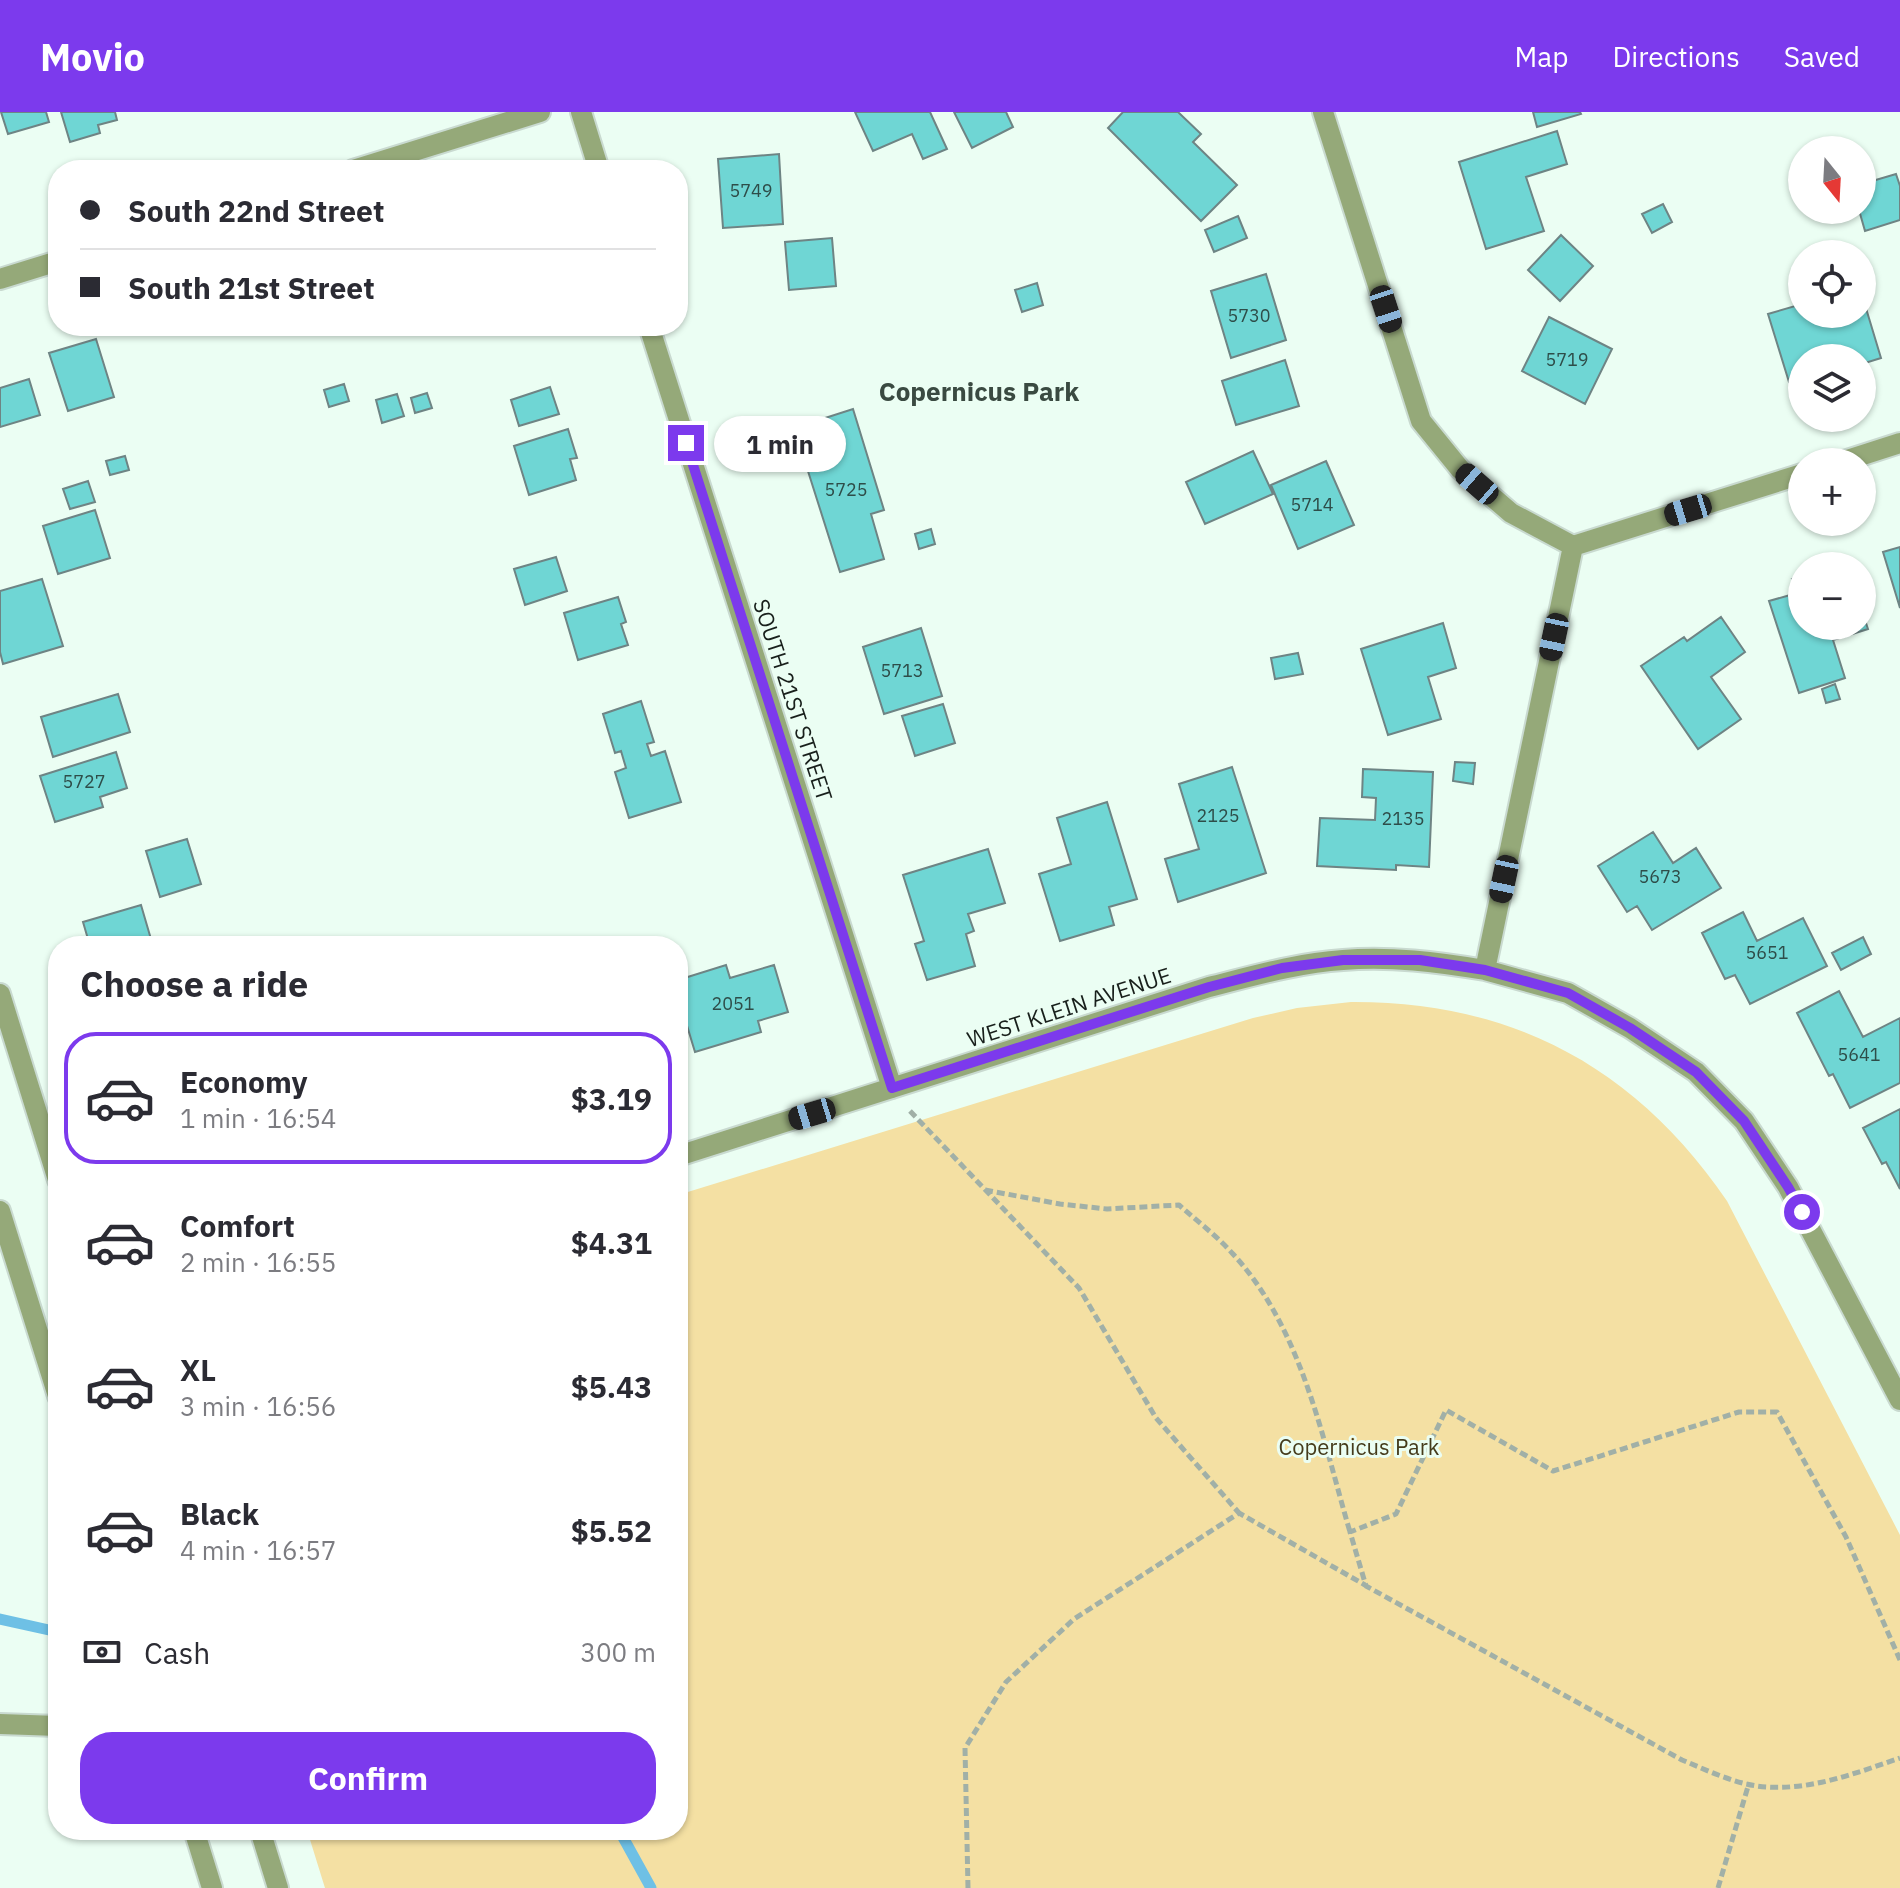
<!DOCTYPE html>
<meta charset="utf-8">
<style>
:root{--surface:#fff;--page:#f7f7f7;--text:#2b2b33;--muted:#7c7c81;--line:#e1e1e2;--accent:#7c3aed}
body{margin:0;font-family:"IBM Plex Sans",sans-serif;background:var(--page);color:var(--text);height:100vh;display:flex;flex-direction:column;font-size:30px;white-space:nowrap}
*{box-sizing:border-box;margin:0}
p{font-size:26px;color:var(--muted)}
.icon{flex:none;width:44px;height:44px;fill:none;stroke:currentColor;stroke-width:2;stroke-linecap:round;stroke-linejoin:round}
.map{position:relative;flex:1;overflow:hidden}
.details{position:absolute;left:48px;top:824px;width:640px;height:904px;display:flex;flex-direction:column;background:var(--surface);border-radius:32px;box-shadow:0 2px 6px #0004}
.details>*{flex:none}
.guide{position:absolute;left:48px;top:48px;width:640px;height:176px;border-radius:32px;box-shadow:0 2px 6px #0004;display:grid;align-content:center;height:176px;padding:0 32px;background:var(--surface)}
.needle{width:52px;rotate:162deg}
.buttons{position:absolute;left:1788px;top:24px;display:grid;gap:16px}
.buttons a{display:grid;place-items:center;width:88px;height:88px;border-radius:50%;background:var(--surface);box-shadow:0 2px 6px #0004;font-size:40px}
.end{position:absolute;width:36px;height:36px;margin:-18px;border:10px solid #7c3aed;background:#fff;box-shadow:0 0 0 4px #fff}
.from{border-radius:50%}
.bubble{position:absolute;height:56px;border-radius:28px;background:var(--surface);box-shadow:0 2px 6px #0004;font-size:26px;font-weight:800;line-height:56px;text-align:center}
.car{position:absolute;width:24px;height:48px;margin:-24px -12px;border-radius:10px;box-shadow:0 0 6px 2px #0007;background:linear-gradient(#222 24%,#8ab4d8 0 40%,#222 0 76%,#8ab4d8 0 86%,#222 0)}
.guide b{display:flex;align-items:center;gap:28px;height:76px;font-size:30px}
.guide b+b{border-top:2px solid var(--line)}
.guide i{width:20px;height:20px;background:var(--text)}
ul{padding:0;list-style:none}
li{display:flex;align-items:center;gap:24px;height:132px;margin:0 16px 12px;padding:0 16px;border:4px solid transparent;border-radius:32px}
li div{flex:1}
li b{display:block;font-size:30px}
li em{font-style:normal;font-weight:800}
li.active{border-color:var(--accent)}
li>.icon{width:72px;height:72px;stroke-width:1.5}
h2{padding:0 32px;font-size:36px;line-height:96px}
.pay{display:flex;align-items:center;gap:20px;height:88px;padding:0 32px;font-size:30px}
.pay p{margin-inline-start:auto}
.button{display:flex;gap:16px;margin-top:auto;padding:16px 32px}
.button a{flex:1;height:92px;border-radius:32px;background:var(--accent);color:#fff;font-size:32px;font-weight:800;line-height:92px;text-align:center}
header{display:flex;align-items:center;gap:48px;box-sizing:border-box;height:112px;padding:0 40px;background:var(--accent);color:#fff}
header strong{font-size:38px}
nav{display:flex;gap:44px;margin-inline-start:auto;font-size:28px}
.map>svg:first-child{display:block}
.green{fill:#f4e0a3}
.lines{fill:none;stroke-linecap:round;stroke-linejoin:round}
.stream{stroke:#6ec0e5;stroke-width:11}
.building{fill:#6fd6d4;stroke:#6e8484;stroke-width:2}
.minor-casing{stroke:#c9dad0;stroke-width:24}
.path{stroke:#a1b0a7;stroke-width:5;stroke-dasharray:8 4;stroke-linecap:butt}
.minor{stroke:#95a979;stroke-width:20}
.route{stroke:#7c3aed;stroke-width:10}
.labels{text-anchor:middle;stroke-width:6;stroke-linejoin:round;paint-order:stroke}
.number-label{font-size:18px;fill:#2e4d49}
.street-label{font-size:22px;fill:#181f1b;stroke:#ebfef3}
.park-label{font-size:22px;fill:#453b1b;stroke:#ebfef3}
.quarter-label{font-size:26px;font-weight:bold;fill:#3a4a41;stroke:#ebfef3}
</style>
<header>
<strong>Movio</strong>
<nav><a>Map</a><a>Directions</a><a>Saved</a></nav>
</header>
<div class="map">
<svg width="1900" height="1776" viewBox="0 0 1900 1776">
<rect width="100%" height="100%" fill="#ebfef3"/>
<path class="green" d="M1351,890c162,-1 285,66 376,199l173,334v353h-1575l-18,-58h371v-635l575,-177 44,-10z"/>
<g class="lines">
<path class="stream" d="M0,1507l58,13
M619,1718l32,58"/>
</g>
<path class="building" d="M1,0h45l3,10 -41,12z
M61,0h54l2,8 -19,5 2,8 -30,9z
M855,0h75l17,37 -24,10 -11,-25 -39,17z
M954,0h52l7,15 -41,21z
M1123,0h55l23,22 -8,8 44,43 -36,36 -93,-93z
M1533,0h47l1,2 -44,13z
M1557,19l10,33 -41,13 18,54 -58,18 -27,-87z
M779,42l4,70 -60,4 -5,-69z
M1896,62l4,12v34l-35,11 -6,-21h3v-26z
M1663,92l9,18 -20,11 -10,-19z
M1238,104l9,22 -33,14 -9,-22z
M1561,123l32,31 -33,35 -32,-31z
M832,126l4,48 -47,4 -4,-48z
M1266,162l20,66 -55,18 -20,-67z
M1037,171l6,22 -21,7 -7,-22z
M1862,183l19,63 -19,6v-6h-60v20l-13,4 -21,-68 34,-10v10h60z
M1549,205l63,32 -27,55 -63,-33z
M96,227l18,58 -46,14 -19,-58z
M1285,248l14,46 -63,19 -14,-44z
M29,267l11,36 -40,12v-39z
M344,272l5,17 -20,6 -5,-17z
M550,275l9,27 -40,12 -8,-26z
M427,281l5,15 -17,5 -4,-15z
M397,282l7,22 -22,7 -6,-23z
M853,297l31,101 -13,4 13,45 -44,13 -33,-104 -3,2 -13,-41z
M568,317l9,29 -7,1 6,21 -47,15 -15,-49z
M1253,339l20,43 -68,30 -19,-42z
M125,344l4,14 -19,5 -4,-14z
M1326,349l28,64 -56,24 -27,-64z
M88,369l7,21 -25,7 -7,-20z
M95,398l15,48 -52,16 -15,-48z
M931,417l4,15 -16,5 -4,-15z
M1900,435v61l-17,-56z
M556,445l11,34 -42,14 -11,-36z
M1802,463v51h60v-15l6,18 -35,11 12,38 -46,15 -30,-92 28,-8 -5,-14z
M42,467l21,67 -60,18 -3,-12v-61z
M618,485l8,25 -5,2 7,21 -50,15 -14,-47z
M1721,505l24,35 -34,25 30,42 -43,30 -57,-83 43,-29 3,4z
M1443,511l13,45 -28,9 13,42 -53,16 -27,-86z
M921,516l21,68 -58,18 -21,-67z
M1298,541l5,21 -28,5 -4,-21z
M1835,572l5,15 -14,4 -4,-14z
M118,582l12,38 -77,25 -12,-40z
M641,589l13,41 -7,2 4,12 14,-5 16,51 -52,16 -14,-46 11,-4 -5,-17 -6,2 -12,-39z
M943,592l12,39 -40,13 -13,-40z
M116,640l11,36 -27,9 3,10 -48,15 -15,-46z
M1455,650l20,1 -2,21 -20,-3z
M1232,655l34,106 -88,29 -13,-43 34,-10 -20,-65z
M1363,657l70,3 -4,95 -33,-2v5l-79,-4 3,-48 55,2 1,-22 -14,-1z
M1107,690l30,97 -28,8 5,18 -54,16 -21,-67 32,-10 -14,-46z
M1653,720l20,31 23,-15 25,40 -69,42 -15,-24 -10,6 -29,-46z
M187,727l14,45 -41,13 -14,-46z
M988,737l17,54 -37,11 6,17 -8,3 9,32 -48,14 -12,-36 9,-3 -21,-66z
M141,793l12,41h-63l-7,-24z
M1743,800l14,29 46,-23 24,48 -77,38 -15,-29 -10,4 -23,-46z
M1863,825l8,17 -30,16 -9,-17z
M726,853l4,13 44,-13 14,47 -30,9 3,11 -66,20 -17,-56v-16z
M1839,879l24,46 37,-19v65l-50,25 -17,-34 -4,2 -32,-63z
M1900,997v80l-14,-27 -4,2 -19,-36z"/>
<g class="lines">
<defs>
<path id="minor" d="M581,0l18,58
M1323,0l98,309 39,48 51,44 62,33 -88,424 83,23 62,35 66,44 48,49 44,66 112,213
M353,58l187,-58
M0,167l58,-18
M649,214l243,762
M1841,350l59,-19
M1573,434l229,-72
M0,882l58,186
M678,1044l531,-169c44,-11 88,-24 134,-27 47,-4 94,2 142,10
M0,1099l58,185
M0,1612l58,2
M194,1718l18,58
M260,1718l18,58"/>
</defs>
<use href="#minor" class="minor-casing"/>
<path class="path" d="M910,999l169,177 77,130 83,95
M985,1078l75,14 47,5 72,-4c18,16 38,31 54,49 69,75 89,183 117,278
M1900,1548l-54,-123 -69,-125h-38l-186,59 -107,-61 -50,104 -46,18 16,54 316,174c27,11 55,25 84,27 47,3 90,-14 134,-29
M968,1776l-3,-140 41,-66 68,-63 165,-106 126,72
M1718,1776l31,-105"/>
<use href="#minor" class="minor"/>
</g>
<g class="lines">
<path class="route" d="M686,331l206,645 317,-101 73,-19 61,-8h77l65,10 83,23 62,35 66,44 48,49 44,66 14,25"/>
</g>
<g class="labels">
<g class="number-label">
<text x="751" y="85">5749</text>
<text x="1249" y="210">5730</text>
<text x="1567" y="254">5719</text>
<text x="846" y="384">5725</text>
<text x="1312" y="399">5714</text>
<text x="902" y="565">5713</text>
<text x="84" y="676">5727</text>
<text x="1218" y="710">2125</text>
<text x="1403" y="713">2135</text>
<text x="1660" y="771">5673</text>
<text x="1767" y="847">5651</text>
<text x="733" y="898">2051</text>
<text x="1859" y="949">5641</text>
</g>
<g class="street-label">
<text transform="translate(793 588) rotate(72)" y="8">SOUTH 21ST STREET</text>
<text transform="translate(1069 895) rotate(-18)" y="8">WEST KLEIN AVENUE</text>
</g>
<g class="park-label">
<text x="1359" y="1343">Copernicus Park</text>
</g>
<g class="quarter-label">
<text x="979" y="289">Copernicus Park</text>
</g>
</g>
</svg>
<div class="buttons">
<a><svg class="needle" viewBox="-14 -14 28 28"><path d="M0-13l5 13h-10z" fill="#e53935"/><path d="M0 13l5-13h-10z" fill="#7c7c81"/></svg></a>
<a><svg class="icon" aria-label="locate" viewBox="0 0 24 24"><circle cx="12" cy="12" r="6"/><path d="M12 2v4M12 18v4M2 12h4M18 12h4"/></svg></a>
<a><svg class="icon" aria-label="layers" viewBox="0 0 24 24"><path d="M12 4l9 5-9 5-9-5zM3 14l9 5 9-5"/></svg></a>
<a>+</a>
<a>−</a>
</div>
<i class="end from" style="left:1802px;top:1100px"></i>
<i class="end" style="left:686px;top:331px"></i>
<div class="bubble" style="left:714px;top:304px;width:132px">1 min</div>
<i class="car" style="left:1386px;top:197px;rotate:162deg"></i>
<i class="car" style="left:1477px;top:372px;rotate:311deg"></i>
<i class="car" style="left:1688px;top:398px;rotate:253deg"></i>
<i class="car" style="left:1554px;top:525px;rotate:192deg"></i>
<i class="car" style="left:1504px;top:767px;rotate:192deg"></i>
<i class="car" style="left:812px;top:1002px;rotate:253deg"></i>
<div class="guide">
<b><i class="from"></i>South 22nd Street</b>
<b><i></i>South 21st Street</b>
</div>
<section class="details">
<h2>Choose a ride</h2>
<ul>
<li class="active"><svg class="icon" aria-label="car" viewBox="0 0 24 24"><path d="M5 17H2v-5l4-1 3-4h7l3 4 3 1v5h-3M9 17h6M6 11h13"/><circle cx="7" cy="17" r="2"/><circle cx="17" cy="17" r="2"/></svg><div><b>Economy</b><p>1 min · 16:54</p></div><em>$3.19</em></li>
<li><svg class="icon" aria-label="car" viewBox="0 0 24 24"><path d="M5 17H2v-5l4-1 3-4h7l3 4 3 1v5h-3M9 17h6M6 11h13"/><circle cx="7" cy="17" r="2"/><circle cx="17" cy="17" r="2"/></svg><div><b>Comfort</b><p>2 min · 16:55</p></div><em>$4.31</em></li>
<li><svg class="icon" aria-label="car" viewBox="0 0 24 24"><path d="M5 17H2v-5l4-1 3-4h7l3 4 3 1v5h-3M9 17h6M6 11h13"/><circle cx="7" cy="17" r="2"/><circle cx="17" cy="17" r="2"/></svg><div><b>XL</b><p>3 min · 16:56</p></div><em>$5.43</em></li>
<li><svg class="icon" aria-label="car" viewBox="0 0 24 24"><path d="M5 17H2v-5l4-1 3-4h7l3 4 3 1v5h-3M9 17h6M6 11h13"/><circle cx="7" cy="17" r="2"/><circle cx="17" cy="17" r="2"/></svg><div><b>Black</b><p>4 min · 16:57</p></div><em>$5.52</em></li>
</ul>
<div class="pay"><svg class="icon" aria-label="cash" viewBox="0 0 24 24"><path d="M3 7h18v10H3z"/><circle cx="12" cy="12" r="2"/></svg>Cash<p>300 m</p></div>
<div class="button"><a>Confirm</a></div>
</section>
</div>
